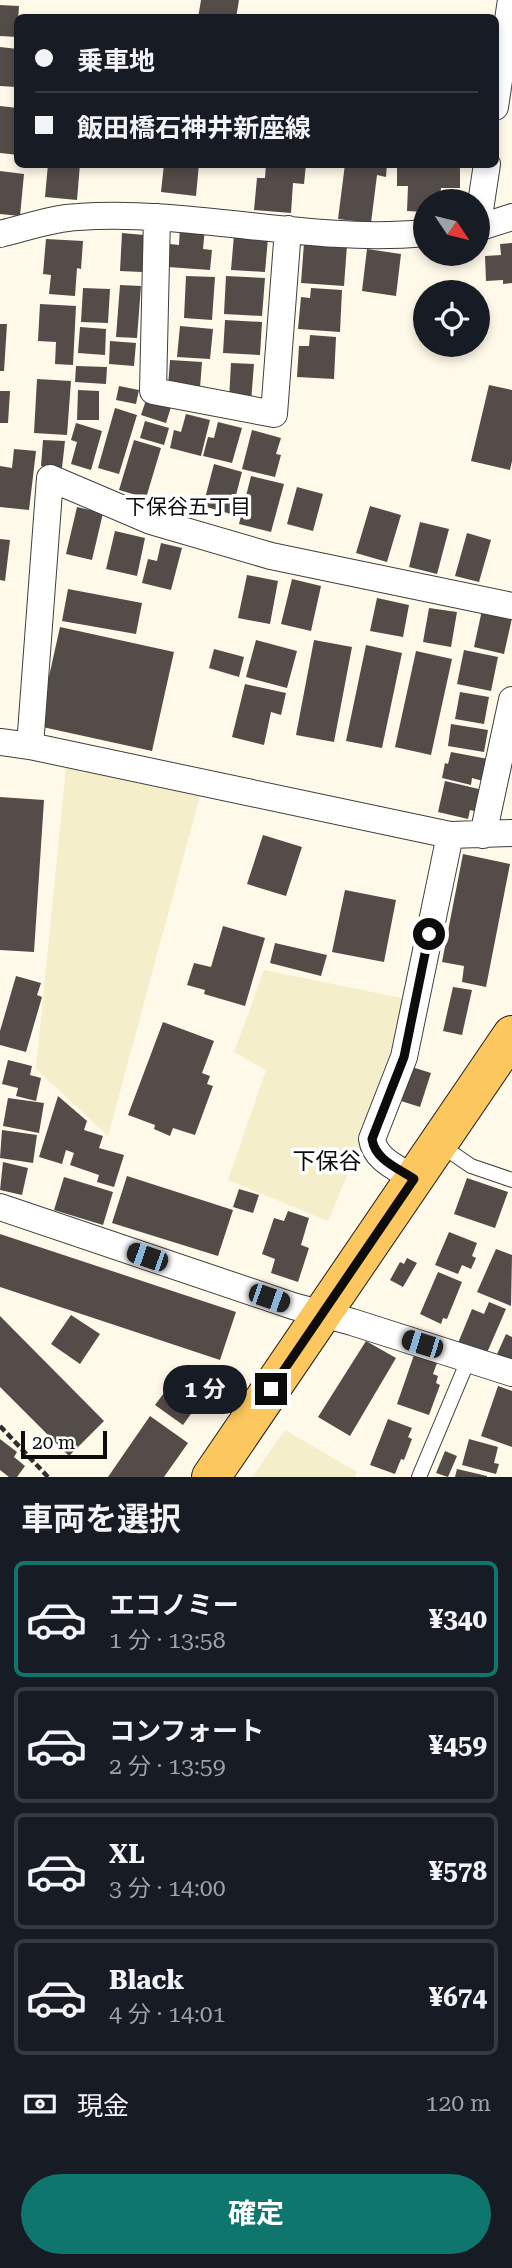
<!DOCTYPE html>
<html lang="ja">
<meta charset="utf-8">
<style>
:root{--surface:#171b24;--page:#242831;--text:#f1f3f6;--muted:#9ea1a6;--line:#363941;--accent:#0f766e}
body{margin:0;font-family:"Roboto Serif","Noto Sans JP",serif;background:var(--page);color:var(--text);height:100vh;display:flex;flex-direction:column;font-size:26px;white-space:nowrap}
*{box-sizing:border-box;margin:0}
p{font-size:23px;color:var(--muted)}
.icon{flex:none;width:38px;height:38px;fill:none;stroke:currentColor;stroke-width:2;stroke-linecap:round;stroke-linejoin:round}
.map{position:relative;height:1477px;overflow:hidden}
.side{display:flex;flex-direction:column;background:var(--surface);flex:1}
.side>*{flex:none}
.top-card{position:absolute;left:14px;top:14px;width:485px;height:154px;border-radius:10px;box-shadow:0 4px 10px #0003;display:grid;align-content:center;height:154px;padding:0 21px;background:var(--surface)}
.needle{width:46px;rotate:125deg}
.tools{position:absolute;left:413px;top:189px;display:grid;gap:14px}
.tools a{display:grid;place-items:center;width:77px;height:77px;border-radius:50%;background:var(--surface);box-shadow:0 4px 10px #0003;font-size:35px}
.scale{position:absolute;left:21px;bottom:18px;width:86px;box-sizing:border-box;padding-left:7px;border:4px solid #0c0c0c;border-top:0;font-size:19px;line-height:24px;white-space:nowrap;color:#0c0c0c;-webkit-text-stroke:5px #fff;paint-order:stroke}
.end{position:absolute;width:32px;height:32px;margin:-16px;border:9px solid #0c0c0c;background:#fff;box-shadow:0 0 0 4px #fff}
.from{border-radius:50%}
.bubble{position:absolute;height:49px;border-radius:24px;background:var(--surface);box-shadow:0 4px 10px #0003;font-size:23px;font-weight:700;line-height:49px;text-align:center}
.car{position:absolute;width:21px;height:42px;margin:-21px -10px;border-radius:9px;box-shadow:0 0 5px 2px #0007;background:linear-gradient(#222 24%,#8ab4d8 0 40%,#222 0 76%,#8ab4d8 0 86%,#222 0)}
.top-card b{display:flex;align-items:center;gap:24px;height:66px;font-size:26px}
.top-card b+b{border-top:2px solid var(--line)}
.top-card i{width:18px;height:18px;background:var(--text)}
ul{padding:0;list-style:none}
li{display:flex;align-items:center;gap:21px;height:116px;margin:0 14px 10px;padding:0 7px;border:4px solid var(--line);border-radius:10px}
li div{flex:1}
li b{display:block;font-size:26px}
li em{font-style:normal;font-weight:700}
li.selected{border-color:var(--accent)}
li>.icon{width:63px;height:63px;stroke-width:1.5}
h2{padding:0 21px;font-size:32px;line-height:84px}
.pay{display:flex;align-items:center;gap:18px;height:77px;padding:0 21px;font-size:26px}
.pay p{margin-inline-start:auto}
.cta{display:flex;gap:14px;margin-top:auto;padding:14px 21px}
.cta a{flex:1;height:80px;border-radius:42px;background:var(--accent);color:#fff;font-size:28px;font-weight:700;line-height:80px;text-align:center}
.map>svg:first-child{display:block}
.farmland{fill:#f5eecb}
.building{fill:#544c48}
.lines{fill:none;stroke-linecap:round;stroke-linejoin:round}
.service-casing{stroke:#3f3f3f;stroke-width:16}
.minor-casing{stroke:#3f3f3f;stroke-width:28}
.primary-casing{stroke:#1d1d1d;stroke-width:40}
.path{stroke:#2e2e2e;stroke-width:4.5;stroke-dasharray:7 3.5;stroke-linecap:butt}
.service{stroke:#fff;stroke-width:14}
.minor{stroke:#fff;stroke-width:26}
.primary{stroke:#fbc75e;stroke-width:38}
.route{stroke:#0c0c0c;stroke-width:9}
.labels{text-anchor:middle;stroke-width:7;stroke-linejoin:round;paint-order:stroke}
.neighbourhood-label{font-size:21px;fill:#0c0c0c;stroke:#fff}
.quarter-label{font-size:23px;fill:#0c0c0c;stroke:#fff}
</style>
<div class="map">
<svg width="512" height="1477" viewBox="0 0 512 1477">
<rect width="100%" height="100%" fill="#fff9ea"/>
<path class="farmland" d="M66,767l135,25 -93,344 -72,-67z
M264,970l142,29 -37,125 -41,97 -100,-41 38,-110 -32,-18z
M285,1430l72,42 -2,5h-103z"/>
<path class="building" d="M201,0h38l-3,18h-38z
M0,5l19,1 -2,31 -17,-1z
M0,47l18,2 -2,38 -16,-1z
M0,106l18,2v47l-18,-2z
M48,164h32l-3,36 -32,-3z
M164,164h35l-3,32 -35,-4z
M266,164h40l-2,20 -11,-1 -2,30 -37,-3 3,-32h8z
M345,164h42l-1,13 -9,-2 -6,48 -33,-4z
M397,164h63v24h-19l-1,13h-15v11l-18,-1 1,-25h-11z
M0,171l24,3 -4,42 -20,-2z
M180,226l25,2 -2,21 9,1 -2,20 -42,-3 2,-23 9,1z
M122,233l22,2 -2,37 -22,-1z
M234,235l34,3 -3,34 -34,-2z
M46,239l37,2 -2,28 -4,-1 -2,28 -26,-2 2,-19 -8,-1z
M304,243l43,2 -3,41 -43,-3z
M512,243v40l-9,1v-4l-17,1 -1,-25 16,-1 -1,-11z
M367,249l34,5 -5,42 -34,-5z
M186,276l29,1 -3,43 -28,-2z
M226,276l39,2 -3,38 -38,-2z
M120,285l21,1 -4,52 -21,-1z
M83,288l27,1 -2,34 -27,-1z
M311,288l31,2 -2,42 -42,-3 3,-32 9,1z
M40,304l36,2 -3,59 -18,-1 1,-22 -18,-1z
M225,320l37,2 -2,33 -37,-2z
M0,324h7l-3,47h-4z
M180,326l33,3 -3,30 -33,-2z
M80,327l26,2 -1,26 -27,-2z
M310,335l26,2 -2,42 -37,-2 2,-31h10z
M110,341l26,2 -2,23 -25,-2z
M170,360l32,2 -2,26 -32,-2z
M231,363l23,1 -3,38 -22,-2z
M76,366l31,1 -1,17 -31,-2z
M37,379l34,2 -4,54 -33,-2z
M489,385l23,5v71l-2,9 -39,-9z
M119,386l20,4 -3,14 -20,-4z
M78,390l21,1v29h-22z
M0,391h10l-2,32h-8z
M146,400l25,7 -5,16 -25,-8z
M115,408l22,7 -18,59 -21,-6z
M186,414l24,6 -9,36 -31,-8 4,-18 7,2z
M145,421l24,7 -5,17 -24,-7z
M218,422l24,6 -10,35 -29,-7 5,-19 6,1z
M76,423l26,8 -11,39 -20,-6 6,-22 -6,-2z
M252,430l29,8 -5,16 5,1 -6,22 -33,-8z
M43,440l22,1 -3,27 -21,-2z
M134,440l27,8 -15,50 -27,-8z
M14,449l22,2 -7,59 -29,-3v-41l12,2z
M214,464l28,8 -11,42 -28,-8z
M251,476l33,8 -13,48 -32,-8z
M297,487l26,7 -10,37 -26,-7z
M370,506l31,9 -14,47 -31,-9z
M77,507l26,6 -11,47 -26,-6z
M420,522l29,7 -12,45 -28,-7z
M115,531l30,7 -8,38 -31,-7z
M467,533l24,7 -12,42 -24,-6z
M0,539l10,1 -5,41 -5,-1z
M161,543l21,5 -11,42 -29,-7 6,-24 9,2z
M247,575l31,6 -8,43 -32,-6z
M292,579l29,7 -10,45 -30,-7z
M68,589l74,14 -6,31 -74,-13z
M377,598l32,7 -6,32 -33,-6z
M429,608l28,4 -6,35 -28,-5z
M482,610l30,8 -8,36 -30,-7z
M60,627l114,25 -22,99 -114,-25z
M256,640l41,11 -10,37 -41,-11z
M314,640l38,7 -18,95 -38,-7z
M366,645l36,8 -20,95 -36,-7z
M214,649l30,8 -5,20 -30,-9z
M464,650l34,7 -7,34 -34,-7z
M416,651l36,8 -21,96 -36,-8z
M245,684l41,9 -5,22 -10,-3 -7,33 -32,-8z
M460,692l29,5 -5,27 -29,-5z
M451,724l37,6 -4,22 -36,-6z
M451,752l37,7 -5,22 -11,-3 -1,7 -29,-7 3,-15 3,1z
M445,781l38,9 -5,22 -8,-2 -2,9 -30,-7z
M0,797l44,3 -10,152 -34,-2z
M263,835l39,12 -16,49 -39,-12z
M463,854l47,10 -24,123 -24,-5 2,-16 -22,-4z
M345,890l51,10 -12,62 -52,-10z
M223,926l42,12 -20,68 -41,-12 1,-4 -18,-5 7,-22 17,4z
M275,943l52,12 -6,21 -51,-13z
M16,976l25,7 -4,12 5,2 -16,55 -26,-7v-14z
M453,987l19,3 -10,45 -19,-4z
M163,1022l51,19 -12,32 8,3 -3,8 6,2 -18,49 -22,-7 -3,8 -16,-7 1,-4 -27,-10z
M8,1060l24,6 -2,9 11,3 -5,23 -20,-5 2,-8 -16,-4z
M412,1067l19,6 -11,34 -19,-6z
M58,1096l29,25 -3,9 19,6 -4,12 25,7 -10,32 -17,-5 2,-7 -29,-10 4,-12 -8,-3 -4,14 -23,-7z
M8,1098l36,5 -5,30 -36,-7z
M2,1130l35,5 -4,28 -33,-5z
M3,1162l25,6 -6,27 -22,-5z
M127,1176l106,34 -15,46 -106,-33z
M64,1177l49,15 -10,33 -49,-15z
M467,1178l41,14 -13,36 -41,-14z
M239,1189l20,6 -6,18 -20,-6z
M288,1211l21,7 -8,27 8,3 -11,34 -27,-9 4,-14 -13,-5 12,-36 10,3z
M449,1232l28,11 -5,13 4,2 -5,11 -9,-4 -4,9 -23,-9z
M0,1234l236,78 -16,48 -220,-73z
M496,1249l16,6 -1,51 -34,-14z
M407,1258l10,5 -14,24 -13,-7 10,-18 4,2z
M438,1272l24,10 -15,37 -4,-1 -2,6 -21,-10z
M489,1302l17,7 -20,46 -28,-12 14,-34 12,5z
M71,1315l29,19 -20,30 -29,-20z
M0,1316l104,105 -35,35 -69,-69z
M506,1334l6,3v32l-18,-8z
M366,1341l30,17 -46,78 -32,-19z
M414,1355l23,8 -4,11 5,2 -2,7 4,2 -11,30 -32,-11z
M181,1370l27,20 -25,35 -28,-20z
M498,1386l14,5v56l-31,-11z
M150,1416l38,27 -24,34h-56z
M388,1419l24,9 -4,9 4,2 -8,21 -3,-1 -6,15 -25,-9z
M0,1439l17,13 -3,5 11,9 -8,11h-8l-9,-7z
M469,1439l29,8 -4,16 5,1 -3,10 -34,-9z
M445,1451l12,5 -9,21 -12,-4z
M457,1469l30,7v1h-32z"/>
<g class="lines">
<defs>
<path id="service" d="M439,1144l32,22 41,14
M419,1477l50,-119"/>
<path id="minor" d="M495,107l16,-107
M157,217l-4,174 121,23 14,-185
M478,223l9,-59
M478,228l34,-11
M0,234c25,-6 53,-16 78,-17 116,-8 231,27 347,16
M0,742l30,4 420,89 62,-2
M30,746l20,-268 101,43 120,35 241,50
M483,835l29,-135
M414,1179c-16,-11 -39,-19 -42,-40l32,-82 46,-222
M0,1207l293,99 59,16 160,51"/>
<path id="primary" d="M211,1477l301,-442"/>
</defs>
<use href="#service" class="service-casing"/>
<use href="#minor" class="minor-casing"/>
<use href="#primary" class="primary-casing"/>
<path class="path" d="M0,1426l48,51"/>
<use href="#service" class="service"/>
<use href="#minor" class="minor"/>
<use href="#primary" class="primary"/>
</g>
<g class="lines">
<path class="route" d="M271,1389l143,-210c-16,-11 -39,-19 -42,-40l32,-82 25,-123"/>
</g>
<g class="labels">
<g class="neighbourhood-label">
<text x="188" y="514">下保谷五丁目</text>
</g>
<g class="quarter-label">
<text x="327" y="1169">下保谷</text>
</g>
</g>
</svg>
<div class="tools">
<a><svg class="needle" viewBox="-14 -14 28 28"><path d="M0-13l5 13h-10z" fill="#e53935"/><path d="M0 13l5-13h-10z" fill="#9ea1a6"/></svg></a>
<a><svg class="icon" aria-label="locate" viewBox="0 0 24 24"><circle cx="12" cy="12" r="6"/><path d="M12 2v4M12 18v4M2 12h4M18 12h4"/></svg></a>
</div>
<div class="scale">20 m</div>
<i class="end from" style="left:429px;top:934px"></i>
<i class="end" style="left:271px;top:1389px"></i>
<div class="bubble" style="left:163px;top:1365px;width:84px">1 分</div>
<i class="car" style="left:147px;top:1257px;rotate:289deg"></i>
<i class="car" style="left:269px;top:1298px;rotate:109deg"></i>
<i class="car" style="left:422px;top:1344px;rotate:287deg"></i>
<div class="top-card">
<b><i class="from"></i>乗車地</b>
<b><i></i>飯田橋石神井新座線</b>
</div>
</div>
<section class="side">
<h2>車両を選択</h2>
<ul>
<li class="selected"><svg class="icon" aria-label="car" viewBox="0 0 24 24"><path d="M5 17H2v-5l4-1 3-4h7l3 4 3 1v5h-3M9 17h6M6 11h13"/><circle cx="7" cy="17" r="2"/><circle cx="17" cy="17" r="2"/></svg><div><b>エコノミー</b><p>1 分 · 13:58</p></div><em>¥340</em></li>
<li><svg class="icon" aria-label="car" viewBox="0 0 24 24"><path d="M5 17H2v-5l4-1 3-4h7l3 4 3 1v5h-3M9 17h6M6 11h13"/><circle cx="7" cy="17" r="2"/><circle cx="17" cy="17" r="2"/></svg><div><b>コンフォート</b><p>2 分 · 13:59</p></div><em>¥459</em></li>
<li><svg class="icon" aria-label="car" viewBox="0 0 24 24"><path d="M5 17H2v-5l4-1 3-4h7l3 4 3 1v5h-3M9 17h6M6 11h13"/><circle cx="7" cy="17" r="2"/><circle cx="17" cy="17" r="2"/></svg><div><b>XL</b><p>3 分 · 14:00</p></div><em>¥578</em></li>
<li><svg class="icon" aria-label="car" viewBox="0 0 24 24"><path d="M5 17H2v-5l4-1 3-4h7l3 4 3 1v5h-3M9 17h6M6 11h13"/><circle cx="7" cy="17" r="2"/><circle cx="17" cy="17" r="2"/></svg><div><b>Black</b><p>4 分 · 14:01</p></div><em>¥674</em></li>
</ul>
<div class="pay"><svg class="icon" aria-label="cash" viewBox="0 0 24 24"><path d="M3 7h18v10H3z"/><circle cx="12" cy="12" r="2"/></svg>現金<p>120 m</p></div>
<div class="cta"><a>確定</a></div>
</section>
